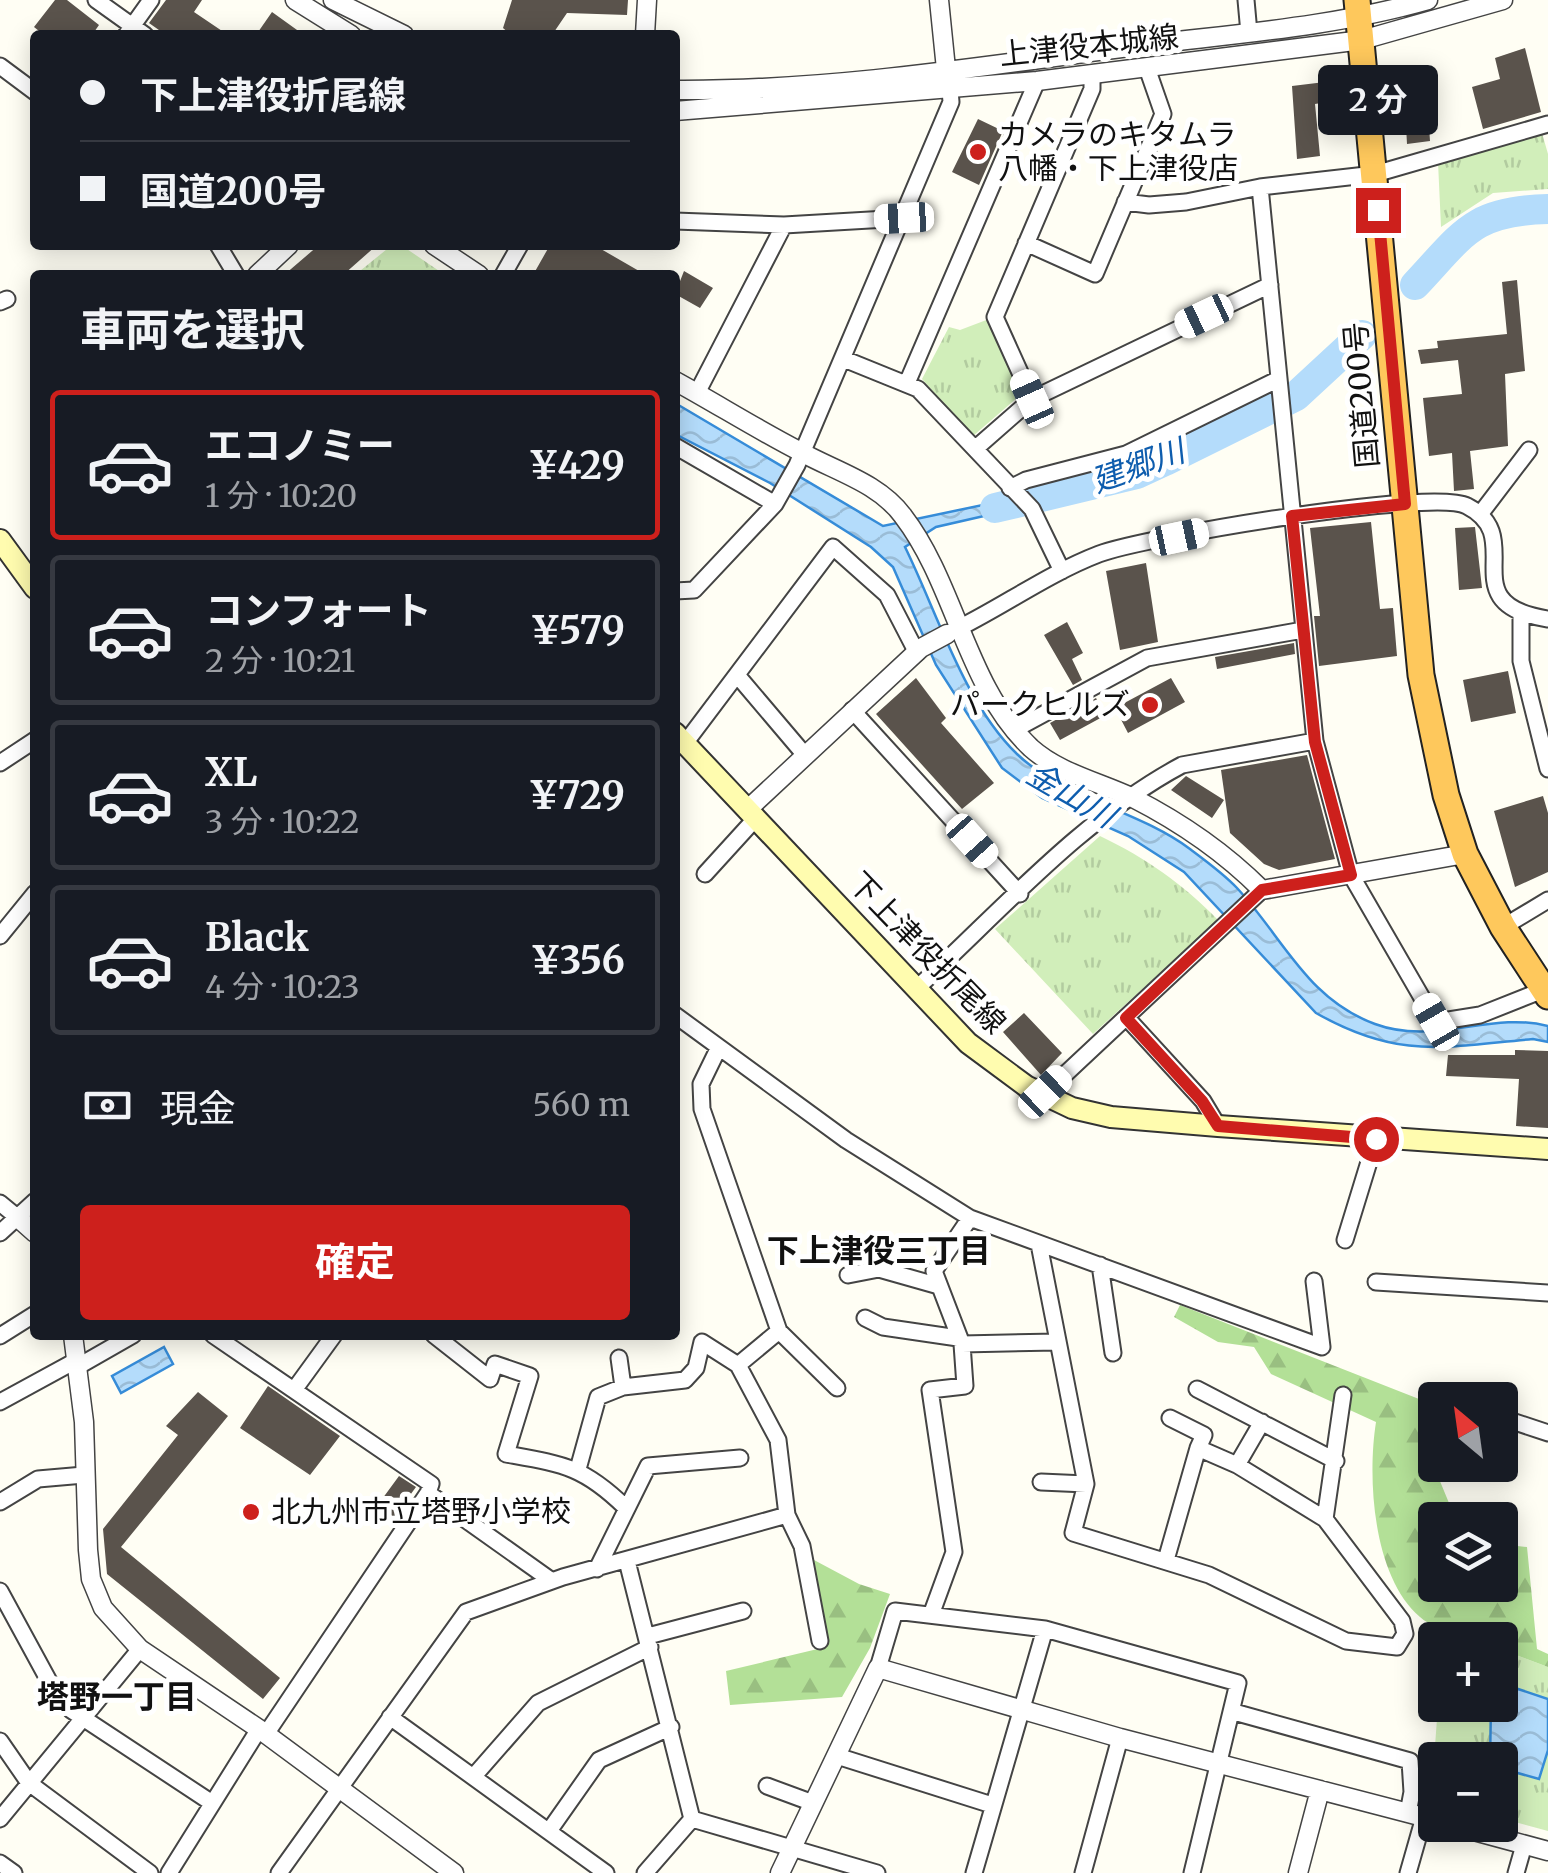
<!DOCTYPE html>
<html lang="ja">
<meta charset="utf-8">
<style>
:root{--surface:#171b24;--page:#20242c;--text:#f1f3f6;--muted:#9ea1a6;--line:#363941;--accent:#cd201c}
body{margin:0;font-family:Merriweather,"Noto Sans JP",serif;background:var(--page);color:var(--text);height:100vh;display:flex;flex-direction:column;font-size:38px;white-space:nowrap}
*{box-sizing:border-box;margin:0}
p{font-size:32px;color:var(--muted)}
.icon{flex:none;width:55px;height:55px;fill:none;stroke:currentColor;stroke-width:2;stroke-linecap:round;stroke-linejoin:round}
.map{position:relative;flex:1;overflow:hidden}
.side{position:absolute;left:30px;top:270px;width:650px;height:1070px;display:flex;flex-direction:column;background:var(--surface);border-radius:10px;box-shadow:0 5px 25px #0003}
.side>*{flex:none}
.guide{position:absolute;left:30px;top:30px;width:650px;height:220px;border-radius:10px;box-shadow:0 5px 25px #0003;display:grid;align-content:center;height:220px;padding:0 50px;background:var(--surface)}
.needle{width:65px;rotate:331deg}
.fabs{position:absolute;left:1418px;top:1382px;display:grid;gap:20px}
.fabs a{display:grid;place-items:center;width:100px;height:100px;border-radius:10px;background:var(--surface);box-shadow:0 5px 25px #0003;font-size:50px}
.end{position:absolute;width:45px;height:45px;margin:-22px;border:12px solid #cd201c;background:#fff;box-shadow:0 0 0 5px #fff}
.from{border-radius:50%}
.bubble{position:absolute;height:70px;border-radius:10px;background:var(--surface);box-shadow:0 5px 25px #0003;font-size:32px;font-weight:700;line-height:70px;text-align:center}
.car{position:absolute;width:30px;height:60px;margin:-30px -15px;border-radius:12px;box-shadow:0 0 8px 2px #0007;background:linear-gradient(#fff 24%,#345 0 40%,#fff 0 76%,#345 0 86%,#fff 0)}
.guide b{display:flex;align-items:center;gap:35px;height:95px;font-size:38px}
.guide b+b{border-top:2px solid var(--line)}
.guide i{width:25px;height:25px;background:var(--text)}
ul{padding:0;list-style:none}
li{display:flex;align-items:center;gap:30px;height:150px;margin:0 20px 15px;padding:0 30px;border:5px solid var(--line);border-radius:10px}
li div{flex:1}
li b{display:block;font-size:38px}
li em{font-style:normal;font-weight:700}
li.on{border-color:var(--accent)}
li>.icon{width:90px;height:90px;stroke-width:1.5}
h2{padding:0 50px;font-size:45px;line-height:120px}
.pay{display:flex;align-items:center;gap:25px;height:110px;padding:0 50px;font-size:38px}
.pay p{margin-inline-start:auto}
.cta{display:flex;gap:20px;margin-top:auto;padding:20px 50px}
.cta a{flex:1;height:115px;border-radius:10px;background:var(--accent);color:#fff;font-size:40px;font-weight:700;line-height:115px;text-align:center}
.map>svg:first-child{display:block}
.grass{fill:url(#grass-tufts)}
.forest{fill:url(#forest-firs)}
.water{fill:url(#water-waves);stroke:#368cd8;stroke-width:2.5}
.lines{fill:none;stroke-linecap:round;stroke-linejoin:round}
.river{stroke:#b4dcfb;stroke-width:30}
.building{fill:#5a534c}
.minor-casing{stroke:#444;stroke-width:19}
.tertiary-casing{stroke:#444;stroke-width:21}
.secondary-casing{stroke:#333;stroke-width:24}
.trunk-casing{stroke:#222;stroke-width:29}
.minor{stroke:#fff;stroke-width:15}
.tertiary{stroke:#fff;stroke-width:18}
.secondary{stroke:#fffcaf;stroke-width:20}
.trunk{stroke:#fec85c;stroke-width:25}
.route{stroke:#cd201c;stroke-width:12}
.poi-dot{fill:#cd201c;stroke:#fff;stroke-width:4}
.labels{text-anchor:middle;stroke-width:10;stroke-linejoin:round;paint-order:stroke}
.street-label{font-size:30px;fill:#111;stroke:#fff}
.poi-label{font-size:30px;fill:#111;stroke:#fff;text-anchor:start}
.water-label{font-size:32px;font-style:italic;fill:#0e5dae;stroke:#fff}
.neighbourhood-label{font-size:32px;font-weight:bold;fill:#111;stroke:#fff}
</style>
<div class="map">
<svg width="1548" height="1873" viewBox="0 0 1548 1873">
<defs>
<pattern id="grass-tufts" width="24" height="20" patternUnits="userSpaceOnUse" patternTransform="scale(2.5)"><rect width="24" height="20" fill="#d1eeba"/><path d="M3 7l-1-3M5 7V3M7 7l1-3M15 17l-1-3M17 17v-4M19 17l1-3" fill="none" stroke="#b2cb9f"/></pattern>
<pattern id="forest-firs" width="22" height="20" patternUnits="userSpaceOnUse" patternTransform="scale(2.5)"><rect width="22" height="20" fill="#b3e097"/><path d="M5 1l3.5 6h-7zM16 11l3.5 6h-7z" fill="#99bf81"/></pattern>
<pattern id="water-waves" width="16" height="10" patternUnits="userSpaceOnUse" patternTransform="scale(2.5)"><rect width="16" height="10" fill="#b4dcfb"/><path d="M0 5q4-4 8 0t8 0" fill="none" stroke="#9abcd6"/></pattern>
</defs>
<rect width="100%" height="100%" fill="#fffef4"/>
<path class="grass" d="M1542,133l6,21v35l-55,4 -52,34 -3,-65z
M392,245h9l44,30h-90z
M989,319l31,69 -2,9 -45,39 -51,-57 27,-52 11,3z
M1100,836c46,22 83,48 118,84l-125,114 -98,-105z
M1500,1649l48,18v164l-48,-13v-58h-65v41l-12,-3 12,-52 3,-41h62z"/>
<path class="forest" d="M1180,1305l239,94 4,41 33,80h-21v65h65v-41l27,3 10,102 11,5v13l-48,-18v-9c-23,0 -62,-7 -80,-23 -47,-40 -53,-138 -44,-195l-105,-48 -17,-27 -36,-5 -44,-25z
M814,1560l45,24 31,10 -20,54 -28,49 -112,8 -4,-34 100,-24z"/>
<path class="water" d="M675,403l208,123 128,-27 8,9 -83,19 -31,20c32,65 59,156 112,207 47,45 121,56 173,95 16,12 34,25 47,39 47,51 70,111 138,136 59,22 116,-13 173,2v16l-15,-3c-90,8 -134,21 -217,-26l-132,-141 -56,-36 -86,-38 -40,-30 -66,-103 -43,-98 -22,-20 -101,-64 -95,-49z
M164,1347l9,17 -52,29 -9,-17z
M1500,1683l48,16v51l-9,29 -39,-11v-8h-10l1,-55h9z"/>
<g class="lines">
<path class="river" d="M1415,285c49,-52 57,-74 133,-76
M995,508l142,-34 28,-13 131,-65 66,-61"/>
</g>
<path class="building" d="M55,0h12l32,25 -7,10h-48l-10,-8z
M166,0h36l-8,12 34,23h-62l-17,-12z
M512,0h116l-1,15 -60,-2 -15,22 -42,-1 -7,-6z
M272,12l32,23h-48z
M1525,48l16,64 -58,17 -11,-42 28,-8 -5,-21z
M1425,68l5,73 -23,3 -4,-73z
M1325,82l2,20 -12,2 5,52 -23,3 -5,-73z
M978,119l25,12 -24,54 -27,-13z
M319,245h58l-34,30h-59z
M550,245h44l52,30h-113z
M684,271l29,17 -13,20 -25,-14z
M1517,280l8,91 -20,3 3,72 -38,5 4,38 -20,2 -2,-38 -23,3 -6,-58 39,-4 -4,-34 -37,4 -3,-14 20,-2 -1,-7 70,-7 -5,-52z
M1371,522l9,87 13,-1 4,48 -78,10 -5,-50h6l-10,-88z
M1475,527l7,61 -23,2 -4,-62z
M1146,563l12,79 -38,8 -14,-79z
M1067,622l16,31 -11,6 10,21 -9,5 -29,-50z
M1294,643l1,11 -78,15 -2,-12z
M1508,671l8,42 -45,9 -8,-42z
M916,678l30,40 -5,5 53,60 -32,26 -86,-95z
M1171,678l14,24 -57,31 -13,-25z
M1096,698l10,17 -46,25 -10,-17z
M1307,755l28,104 -56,11 -15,-6 -34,-31 -9,-63z
M1186,776l38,24 -12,18 -41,-28z
M1543,796l5,17v59l-33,15 -21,-76z
M1024,1013l38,40 -21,22 -38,-43z
M1515,1050l33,1v77l-32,-2 3,-47 -73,-3 2,-21h67z
M268,1386l72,50 -30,39 -70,-47z
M198,1392l30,24 -107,131 159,131 -17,21 -156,-125 -4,-45 75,-94 -12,-9z
M399,1476l17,11 -22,30 -17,-11z"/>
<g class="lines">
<defs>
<path id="minor" d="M96,0l49,35
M1246,0l3,33
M126,35l25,-35
M0,66l35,26
M1260,187l55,554 36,134 85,147 44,-7 63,-25
M1125,202l24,3 37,-3 74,-15 115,-13 173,-50
M675,221l109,4 120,-7
M1026,243l69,31 68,-160 -16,-46
M218,245l18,30
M503,275l17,-30
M0,302l7,-3
M844,359l74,30 114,120 30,62
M907,383l130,-302
M697,393l87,-168
M1032,399l-37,-82 97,-228v-15
M675,446l100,58
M976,448l56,-49 238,-114
M1010,488l16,-8 100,-26 153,-75
M1481,513l48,-63
M675,591l19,-1 81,-86 22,-39 154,-363 -2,-24
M1521,614v47l27,108
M951,632c50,-24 96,-58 148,-78 45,-17 334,-66 368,-48 63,32 -18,98 81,113
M737,675l67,79
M852,710l168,184
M1014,730l133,-72 156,-28
M686,742l147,-195 54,48 30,58
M0,763l35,-23
M705,874l51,-56
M1503,927l45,-27
M0,936l35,-43
M917,988c84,-77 164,-169 265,-223l133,-24
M675,1015l171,125 124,78 352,129 -8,-66
M1126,1017l77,84 15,25
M719,1047l-18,37 1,25 77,222
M1045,1093l217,-203
M0,1203l17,14
M0,1233l35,-32
M1345,1240l31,-101
M1039,1244l47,240 -13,49 136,42 137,66 51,6 8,-13 -3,-13 -77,-102 -88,-54 -39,-17 -32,112
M1100,1265l13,88
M848,1275l31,-6 60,17
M1376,1282l172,11
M865,1318l18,9 75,11
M213,1335l218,149 -3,9
M434,1335l56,44 5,-15 35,12 -24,78c56,10 77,12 119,53
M0,1336l35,-22
M962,1344l95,-2
M619,1358l4,29 62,-7 11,-12 6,-26 36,23 40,75 9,75 15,31 18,95
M738,1365l41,-34 58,57
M77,1367l56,-32
M1197,1389l139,72
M294,1390l40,-55
M1438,1392l20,8
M0,1402l77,-42
M1500,1417l48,16
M1170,1418l34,17 -6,13
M1237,1465l25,-43
M578,1469l20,-72 25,-10
M1041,1482l45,2
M0,1502l38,-23 46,-4
M1325,1519l18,-124
M627,1561l65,258
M597,1569l51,-103 92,-8
M0,1591l50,92 21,27 141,93
M931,1615l23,-63 -24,-162 35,-4 -3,-42 -28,-73 36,-53
M648,1636l95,-25
M878,1668l17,-57 150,18 193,54 -46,190
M1234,1712l176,49 2,31 -4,21
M390,1717l216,156
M266,1734l162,-241 124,88
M0,1741l29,42 121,90
M837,1756l155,49
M474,1776l64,-73 112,-56
M767,1786l46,17
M0,1819l140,-170
M692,1819l185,54
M549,1831l50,-71 72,-33
M0,1863l14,10
M169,1873l90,-144
M279,1873l187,-261 97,-35 224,-62
M645,1873l47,-54
M974,1873l71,-244
M1083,1873l37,-135
M1408,1873l16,-56
M1516,1873l8,-28"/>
<path id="tertiary" d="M295,0l56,35
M333,0l71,35
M939,0l7,69
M645,35l2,-35
M675,90c151,1 304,-23 453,-43 101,-13 202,-19 300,-47
M675,111l362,-30 325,-41 141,-40
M434,245l45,30
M257,275l32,-30
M675,381c42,23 83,49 126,71 34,19 78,31 102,64 53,69 63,171 128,232 28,25 68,34 102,50 49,25 90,53 129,92l203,-36
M747,810l174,-162 26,-14
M17,1217l18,16
M73,1335l11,87 4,128 3,29 12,29 37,41 119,80 195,144
M1452,1825l96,26
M780,1873l98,-205 242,70 315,82
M1298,1873l22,-83"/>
<path id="secondary" d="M0,540l35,48
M675,733l293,310 58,43 46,22 39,9 107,9 330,23"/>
<path id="trunk" d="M1357,0l64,675 25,120 19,59 38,73 45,69"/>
</defs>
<use href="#minor" class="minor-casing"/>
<use href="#tertiary" class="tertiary-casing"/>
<use href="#secondary" class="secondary-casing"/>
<use href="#trunk" class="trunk-casing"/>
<use href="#minor" class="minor"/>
<use href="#tertiary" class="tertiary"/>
<use href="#secondary" class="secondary"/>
<use href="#trunk" class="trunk"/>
</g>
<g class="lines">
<path class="route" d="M1376,1139l-158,-13 -16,-25 -76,-83 136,-128 89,-15 -36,-133 -23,-226 113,-12 -27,-294"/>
</g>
<g class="poi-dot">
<circle cx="978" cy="152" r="10"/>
<circle cx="1150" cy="705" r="10"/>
<circle cx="251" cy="1512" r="10"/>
</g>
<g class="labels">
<g class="street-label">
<text transform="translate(1089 46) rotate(-6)" y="10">上津役本城線</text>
<text transform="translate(1362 395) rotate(-95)" y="10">国道200号</text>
<text transform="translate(927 953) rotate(46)" y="10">下上津役折尾線</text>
</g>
<g class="poi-label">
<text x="998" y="145">カメラのキタムラ<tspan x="998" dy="34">八幡・下上津役店</tspan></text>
<text x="1130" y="715" text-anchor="end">パークヒルズ</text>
<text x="271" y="1522">北九州市立塔野小学校</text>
</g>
<g class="water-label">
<text transform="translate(1138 466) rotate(-20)" y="11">建郷川</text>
<text transform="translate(1071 795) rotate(30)" y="11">金山川</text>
</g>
<g class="neighbourhood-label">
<text x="879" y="1262">下上津役三丁目</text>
<text x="117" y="1708">塔野一丁目</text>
</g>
</g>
</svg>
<div class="fabs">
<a><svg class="needle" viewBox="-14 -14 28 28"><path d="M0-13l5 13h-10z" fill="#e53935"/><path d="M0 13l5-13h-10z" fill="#9ea1a6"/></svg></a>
<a><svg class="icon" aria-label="layers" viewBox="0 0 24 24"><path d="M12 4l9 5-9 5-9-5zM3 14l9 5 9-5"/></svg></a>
<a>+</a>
<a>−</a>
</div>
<i class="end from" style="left:1376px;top:1139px"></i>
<i class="end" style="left:1378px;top:210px"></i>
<div class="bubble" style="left:1318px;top:65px;width:120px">2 分</div>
<i class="car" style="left:904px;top:218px;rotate:267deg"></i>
<i class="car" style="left:1204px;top:316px;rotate:245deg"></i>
<i class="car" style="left:1032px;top:399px;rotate:336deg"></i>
<i class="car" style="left:1179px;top:537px;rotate:78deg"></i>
<i class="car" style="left:972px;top:841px;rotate:138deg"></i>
<i class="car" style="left:1436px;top:1022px;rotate:330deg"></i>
<i class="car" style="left:1045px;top:1092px;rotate:46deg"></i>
<div class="guide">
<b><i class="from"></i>下上津役折尾線</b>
<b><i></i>国道200号</b>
</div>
<section class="side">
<h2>車両を選択</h2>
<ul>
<li class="on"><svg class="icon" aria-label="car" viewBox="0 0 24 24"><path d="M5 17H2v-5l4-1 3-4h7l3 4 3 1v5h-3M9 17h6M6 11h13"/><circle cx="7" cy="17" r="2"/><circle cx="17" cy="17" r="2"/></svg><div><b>エコノミー</b><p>1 分 · 10:20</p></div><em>¥429</em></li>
<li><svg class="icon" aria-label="car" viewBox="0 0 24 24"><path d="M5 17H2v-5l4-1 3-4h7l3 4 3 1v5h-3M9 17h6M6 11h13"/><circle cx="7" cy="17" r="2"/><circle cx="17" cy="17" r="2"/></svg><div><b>コンフォート</b><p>2 分 · 10:21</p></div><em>¥579</em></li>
<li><svg class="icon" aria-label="car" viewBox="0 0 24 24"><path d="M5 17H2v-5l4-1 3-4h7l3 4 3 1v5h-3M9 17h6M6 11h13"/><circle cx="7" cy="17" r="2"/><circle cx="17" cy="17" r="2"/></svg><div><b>XL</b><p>3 分 · 10:22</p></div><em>¥729</em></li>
<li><svg class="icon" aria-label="car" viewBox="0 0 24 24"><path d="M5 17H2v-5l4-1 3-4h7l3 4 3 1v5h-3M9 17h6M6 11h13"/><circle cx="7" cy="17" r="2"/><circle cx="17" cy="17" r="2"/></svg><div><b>Black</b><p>4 分 · 10:23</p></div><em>¥356</em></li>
</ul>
<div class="pay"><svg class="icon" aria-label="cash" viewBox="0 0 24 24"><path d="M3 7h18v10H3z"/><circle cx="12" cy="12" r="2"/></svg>現金<p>560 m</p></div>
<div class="cta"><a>確定</a></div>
</section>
</div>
